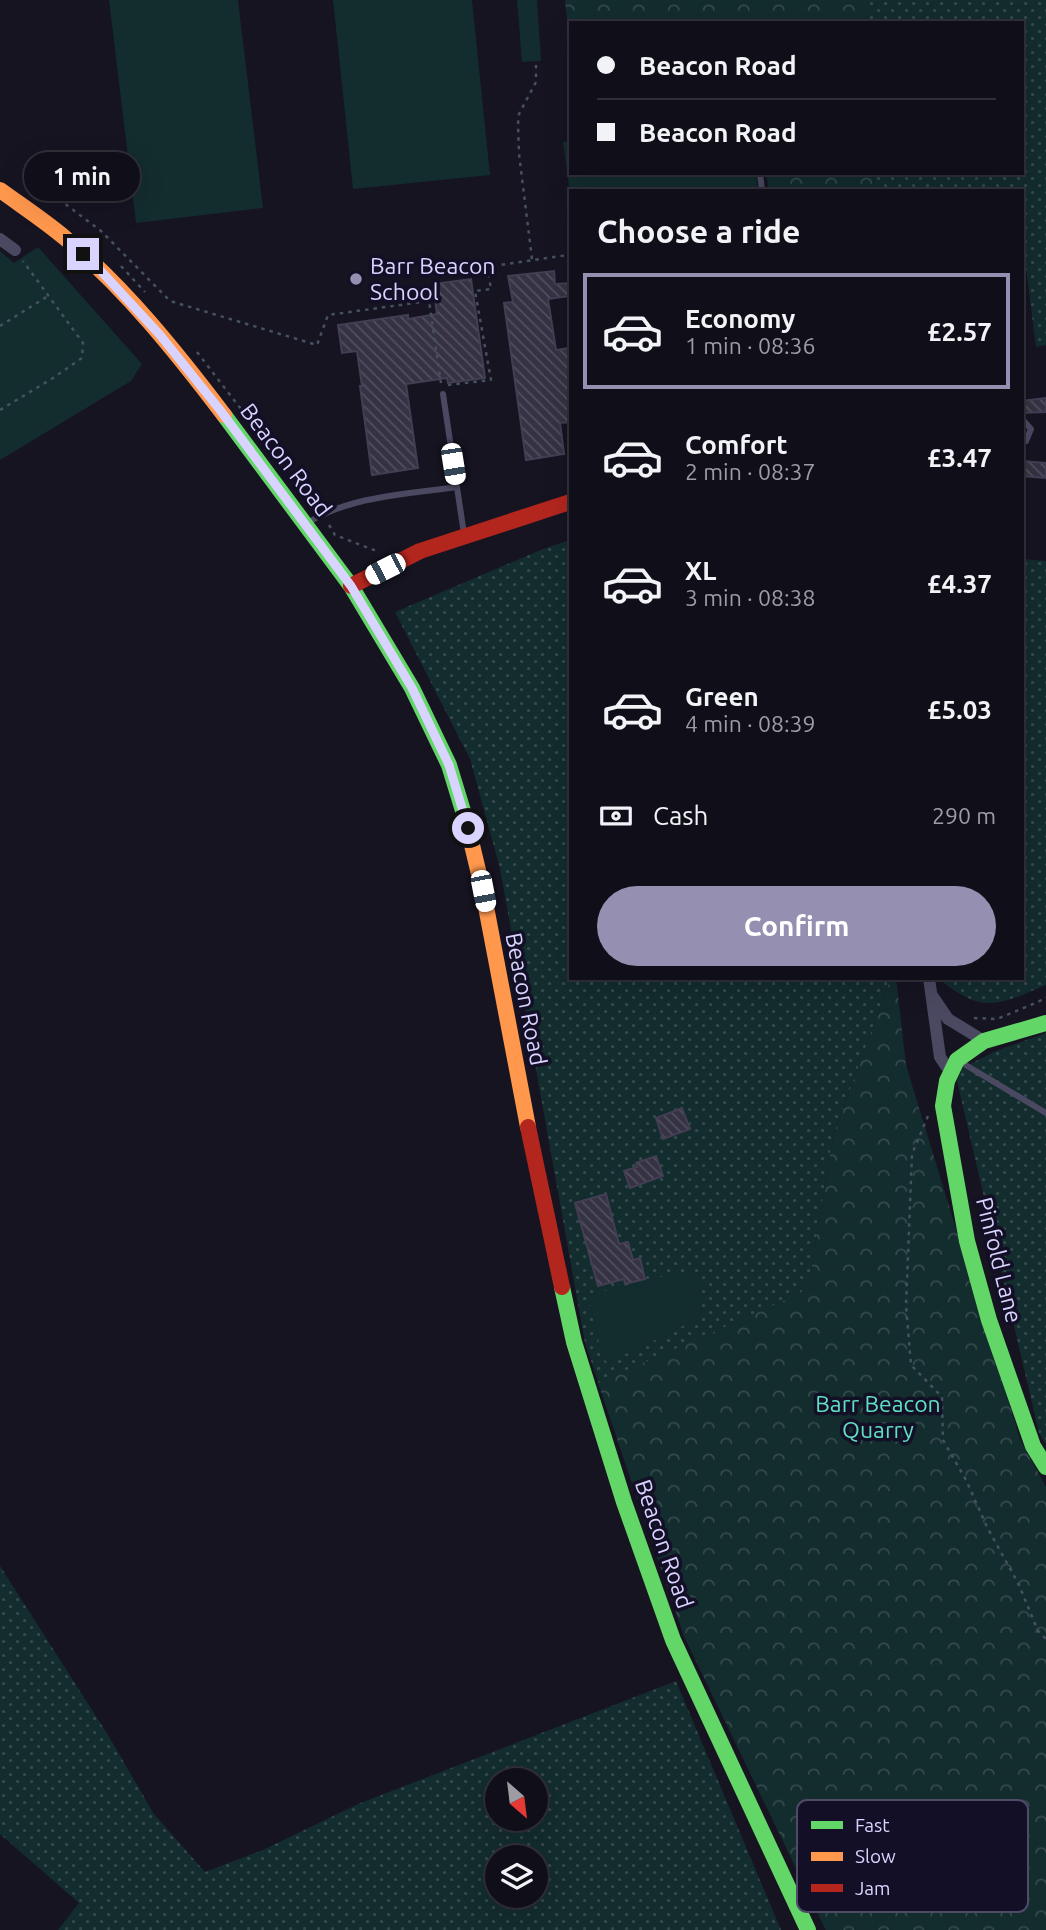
<!DOCTYPE html>
<meta charset="utf-8">
<style>
:root{--surface:#100f19;--page:#191822;--text:#f1f3f6;--muted:#9c9ca2;--line:#302f38;--accent:#9590b1}
body{margin:0;font-family:Ubuntu,sans-serif;background:var(--page);color:var(--text);height:100vh;display:flex;flex-direction:column;font-size:26px;white-space:nowrap}
*{box-sizing:border-box;margin:0}
p{font-size:23px;color:var(--muted)}
.icon{flex:none;width:38px;height:38px;fill:none;stroke:currentColor;stroke-width:2;stroke-linecap:round;stroke-linejoin:round}
.map{position:relative;flex:1;overflow:hidden}
.drawer{position:absolute;left:569px;top:189px;width:455px;height:791px;display:flex;flex-direction:column;background:var(--surface);border-radius:0px;box-shadow:0 7px 28px #0002,0 0 0 2px var(--line)}
.drawer>*{flex:none}
.top-card{position:absolute;left:569px;top:21px;width:455px;height:154px;border-radius:0px;box-shadow:0 7px 28px #0002,0 0 0 2px var(--line);display:grid;align-content:center;height:154px;padding:0 28px;background:var(--surface)}
.needle{width:46px;rotate:152deg}
.buttons{position:absolute;left:485px;top:1768px;display:grid;gap:14px}
.buttons a{display:grid;place-items:center;width:63px;height:63px;border-radius:50%;background:var(--surface);box-shadow:0 7px 28px #0002,0 0 0 2px var(--line);font-size:35px}
.end{position:absolute;width:32px;height:32px;margin:-16px;border:9px solid #d9d3ff;background:#111;box-shadow:0 0 0 4px #111}
.from{border-radius:50%}
.bubble{position:absolute;height:49px;border-radius:24px;background:var(--surface);box-shadow:0 7px 28px #0002,0 0 0 2px var(--line);font-size:23px;font-weight:700;line-height:49px;text-align:center}
.car{position:absolute;width:21px;height:42px;margin:-21px -10px;border-radius:9px;box-shadow:0 0 5px 2px #0007;background:linear-gradient(#fff 24%,#345 0 40%,#fff 0 76%,#345 0 86%,#fff 0)}
.top-card b{display:flex;align-items:center;gap:24px;height:66px;font-size:26px}
.top-card b+b{border-top:2px solid var(--line)}
.top-card i{width:18px;height:18px;background:var(--text)}
ul{padding:0;list-style:none}
li{display:flex;align-items:center;gap:21px;height:116px;margin:0 14px 10px;padding:0 14px;border:4px solid transparent;border-radius:0px}
li div{flex:1}
li b{display:block;font-size:26px}
li em{font-style:normal;font-weight:700}
li.current{border-color:var(--accent)}
li>.icon{width:63px;height:63px;stroke-width:1.5}
h2{padding:0 28px;font-size:32px;line-height:84px}
.pay{display:flex;align-items:center;gap:18px;height:77px;padding:0 28px;font-size:26px}
.pay p{margin-inline-start:auto}
.primary-button{display:flex;gap:14px;margin-top:auto;padding:14px 28px}
.primary-button a{flex:1;height:80px;border-radius:42px;background:var(--accent);color:#fff;font-size:28px;font-weight:700;line-height:80px;text-align:center}
.map>svg:first-child{display:block}
.grass{fill:url(#grass-dots);fill-rule:evenodd}
.forest{fill:url(#forest-crowns)}
.garden{fill:#132c2d}
.building{fill:url(#building-back-hatch);stroke:#433e54;stroke-width:2}
.lines{fill:none;stroke-linecap:round;stroke-linejoin:round}
.path{stroke:#455160;stroke-width:2.5;stroke-dasharray:3.5 5;stroke-linecap:butt}
.lane{stroke:#4a4961;stroke-width:6}
.street{stroke:#4a4961;stroke-width:12}
.fast{stroke:#63d668;stroke-width:16}
.slow{stroke:#ff974d;stroke-width:16}
.jam{stroke:#b3261e;stroke-width:16}
.route{stroke:#d9d3ff;stroke-width:9}
.poi-dot{fill:#9590b1;stroke:#130f26;stroke-width:2.5}
.labels{text-anchor:middle;stroke-width:7;stroke-linejoin:round;paint-order:stroke}
.poi-label{font-size:23px;fill:#d9d3ff;stroke:#130f26;text-anchor:start}
.street-label{font-size:23px;fill:#d9d3ff;stroke:#130f26}
.park-label{font-size:23px;fill:#5ee0c3;stroke:#130f26}
.key{fill:#130f26;stroke:#4e4a67;stroke-width:2}
.key-label{font-size:19px;fill:#d9d3ff}
</style>
<div class="map">
<svg width="1046" height="1930" viewBox="0 0 1046 1930">
<defs>
<pattern id="grass-dots" width="8" height="8" patternUnits="userSpaceOnUse" patternTransform="scale(1.75)"><rect width="8" height="8" fill="#132c2d"/><path d="M2 2h.1M6 6h.1" fill="none" stroke="#354a4c" stroke-width="1.8" stroke-linecap="round"/></pattern>
<pattern id="forest-crowns" width="20" height="18" patternUnits="userSpaceOnUse" patternTransform="scale(1.75)"><rect width="20" height="18" fill="#132c2d"/><path d="M2 6a3 3 0 1 1 6 0M12 15a3 3 0 1 1 6 0" fill="none" stroke="#354a4c"/></pattern>
<pattern id="building-back-hatch" width="6" height="6" patternUnits="userSpaceOnUse" patternTransform="scale(1.75)"><rect width="6" height="6" fill="#353243"/><path d="M-1 5l2 2M0 0l6 6M5-1l2 2" fill="none" stroke="#524f5f"/></pattern>
</defs>
<rect width="100%" height="100%" fill="#161421"/>
<path class="grass" d="M869,0h177v345l-10,2 -14,-111v-45h-148l-1,-18h149v-150h-153z
M570,540v438h321l-58,158 -23,142 -80,135 316,430 -220,87 -142,-294 -99,-293 -85,-475 -30,-109 -75,-147 148,-63z
M1022,559l24,2v424c-48,20 -64,30 -108,-7h84z
M1046,1033v412l-7,-12 -82,-352 5,-13 34,-17z
M0,1566l108,169 46,79 51,58 60,-23 93,-45 318,-123 105,249h-723l21,-27 -79,-69zM497,1780h39v38h-39zM497,1857h39v38h-39z"/>
<path class="forest" d="M565,0h304v23h-299v25z
M766,173h107l1,18h-105z
M891,978h5l10,87 114,374 26,48v443h-220l-142,-294 -86,-253 203,-90 9,-15 23,-142z"/>
<path class="garden" d="M109,0h129l25,208 -127,15z
M333,0h139l18,175 -137,14z
M517,0h20l4,61 -19,1z
M570,141v32h186l2,18h-188v2l-7,-51z
M38,247l104,117 -11,17 -131,79v-209l14,12z
M681,1272c9,2 16,8 19,17 4,8 3,19 -2,26 -10,12 -74,39 -91,48l-6,-12 -13,-56z"/>
<path class="building" d="M554,271l1,13 15,-1v13l-22,3 8,51 14,-2v74l-10,1 4,31 -38,6 -22,-157 9,-1 -5,-26z
M471,279l14,99 -37,5 -1,-5 -41,6 12,84 -46,7 -12,-89h2l-5,-35 -15,2 -4,-28 70,-10v4l29,-5 -4,-30z
M1046,398v14l-24,1v-12z
M1022,461l24,2v15l-24,-2z
M682,1108l8,21 -27,10 -7,-21z
M656,1156l7,20 -33,12 -6,-17 13,-4 -1,-4z
M606,1194l13,50 9,-2 5,18 7,-2 5,21 -20,5 -1,-5 -26,7 -23,-83z"/>
<g class="lines">
<path class="path" d="M40,198l7,-8 54,41 69,70 147,44 11,-30 101,-14 12,82
M532,259l-13,-105 -1,-30 1,-10 17,-32v-21
M121,266l24,26
M0,326l48,-30
M197,352l118,153
M448,385l43,-5 -16,-89 16,-2 -4,-22 81,-12 2,12
M0,410l53,-32 29,-20 1,-15 -60,-82
M329,525l6,10 44,17
M974,1018l23,1 41,-17 8,-5
M928,1116l-16,38 -6,152 5,59 31,32 1,43 23,40 21,47 32,58 19,46 8,8"/>
<path class="lane" d="M760,173l2,18
M443,394l21,140
M1022,419l9,10 -5,12 -4,1
M307,523c44,-27 100,-29 150,-36
M959,1061l87,52"/>
<path class="street" d="M0,239l15,11
M929,978l11,79 6,9 6,3
M933,997l15,22 36,22"/>
<path class="fast" d="M224,415l127,171 61,102 37,77 18,59
M1046,1023l-62,18 -27,19 -10,21 -4,25 24,135 22,79 44,126 13,21
M562,1287l12,55 50,160 49,138 135,290"/>
<path class="slow" d="M0,190c22,16 45,31 65,48 60,50 112,115 159,177
M467,824l16,67 45,236"/>
<path class="jam" d="M351,586l69,-35 150,-49
M528,1127l34,160"/>
</g>
<g class="lines">
<path class="route" d="M83,254l17,16 60,65 60,75 131,176 61,102 37,77 19,63"/>
</g>
<circle class="poi-dot" cx="356" cy="279" r="7"/>
<g class="labels">
<g class="poi-label">
<text x="370" y="274">Barr Beacon<tspan x="370" dy="26">School</tspan></text>
</g>
<g class="street-label">
<text transform="translate(286 460) rotate(53)" y="8">Beacon Road</text>
<text transform="translate(526 999) rotate(79)" y="8">Beacon Road</text>
<text transform="translate(999 1260) rotate(76)" y="8">Pinfold Lane</text>
<text transform="translate(664 1544) rotate(71)" y="8">Beacon Road</text>
</g>
<g class="park-label">
<text x="878" y="1412">Barr Beacon<tspan x="878" dy="26">Quarry</tspan></text>
</g>
</g>
<rect x="797" y="1800" width="231" height="112" rx="10" class="key"/>
<rect x="811" y="1821" width="32" height="8" fill="#63d668"/>
<rect x="811" y="1852" width="32" height="9" fill="#ff974d"/>
<rect x="811" y="1884" width="32" height="8" fill="#b3261e"/>
<g class="key-label">
<text x="855" y="1832">Fast</text>
<text x="855" y="1863">Slow</text>
<text x="855" y="1895">Jam</text>
</g>
</svg>
<div class="buttons">
<a><svg class="needle" viewBox="-14 -14 28 28"><path d="M0-13l5 13h-10z" fill="#e53935"/><path d="M0 13l5-13h-10z" fill="#9c9ca2"/></svg></a>
<a><svg class="icon" aria-label="layers" viewBox="0 0 24 24"><path d="M12 4l9 5-9 5-9-5zM3 14l9 5 9-5"/></svg></a>
</div>
<i class="end from" style="left:468px;top:828px"></i>
<i class="end" style="left:83px;top:254px"></i>
<div class="bubble" style="left:24px;top:152px;width:116px">1 min</div>
<i class="car" style="left:453px;top:464px;rotate:171deg"></i>
<i class="car" style="left:385px;top:569px;rotate:243deg"></i>
<i class="car" style="left:483px;top:891px;rotate:169deg"></i>
<div class="top-card">
<b><i class="from"></i>Beacon Road</b>
<b><i></i>Beacon Road</b>
</div>
<section class="drawer">
<h2>Choose a ride</h2>
<ul>
<li class="current"><svg class="icon" aria-label="car" viewBox="0 0 24 24"><path d="M5 17H2v-5l4-1 3-4h7l3 4 3 1v5h-3M9 17h6M6 11h13"/><circle cx="7" cy="17" r="2"/><circle cx="17" cy="17" r="2"/></svg><div><b>Economy</b><p>1 min · 08:36</p></div><em>£2.57</em></li>
<li><svg class="icon" aria-label="car" viewBox="0 0 24 24"><path d="M5 17H2v-5l4-1 3-4h7l3 4 3 1v5h-3M9 17h6M6 11h13"/><circle cx="7" cy="17" r="2"/><circle cx="17" cy="17" r="2"/></svg><div><b>Comfort</b><p>2 min · 08:37</p></div><em>£3.47</em></li>
<li><svg class="icon" aria-label="car" viewBox="0 0 24 24"><path d="M5 17H2v-5l4-1 3-4h7l3 4 3 1v5h-3M9 17h6M6 11h13"/><circle cx="7" cy="17" r="2"/><circle cx="17" cy="17" r="2"/></svg><div><b>XL</b><p>3 min · 08:38</p></div><em>£4.37</em></li>
<li><svg class="icon" aria-label="car" viewBox="0 0 24 24"><path d="M5 17H2v-5l4-1 3-4h7l3 4 3 1v5h-3M9 17h6M6 11h13"/><circle cx="7" cy="17" r="2"/><circle cx="17" cy="17" r="2"/></svg><div><b>Green</b><p>4 min · 08:39</p></div><em>£5.03</em></li>
</ul>
<div class="pay"><svg class="icon" aria-label="cash" viewBox="0 0 24 24"><path d="M3 7h18v10H3z"/><circle cx="12" cy="12" r="2"/></svg>Cash<p>290 m</p></div>
<div class="primary-button"><a>Confirm</a></div>
</section>
</div>
